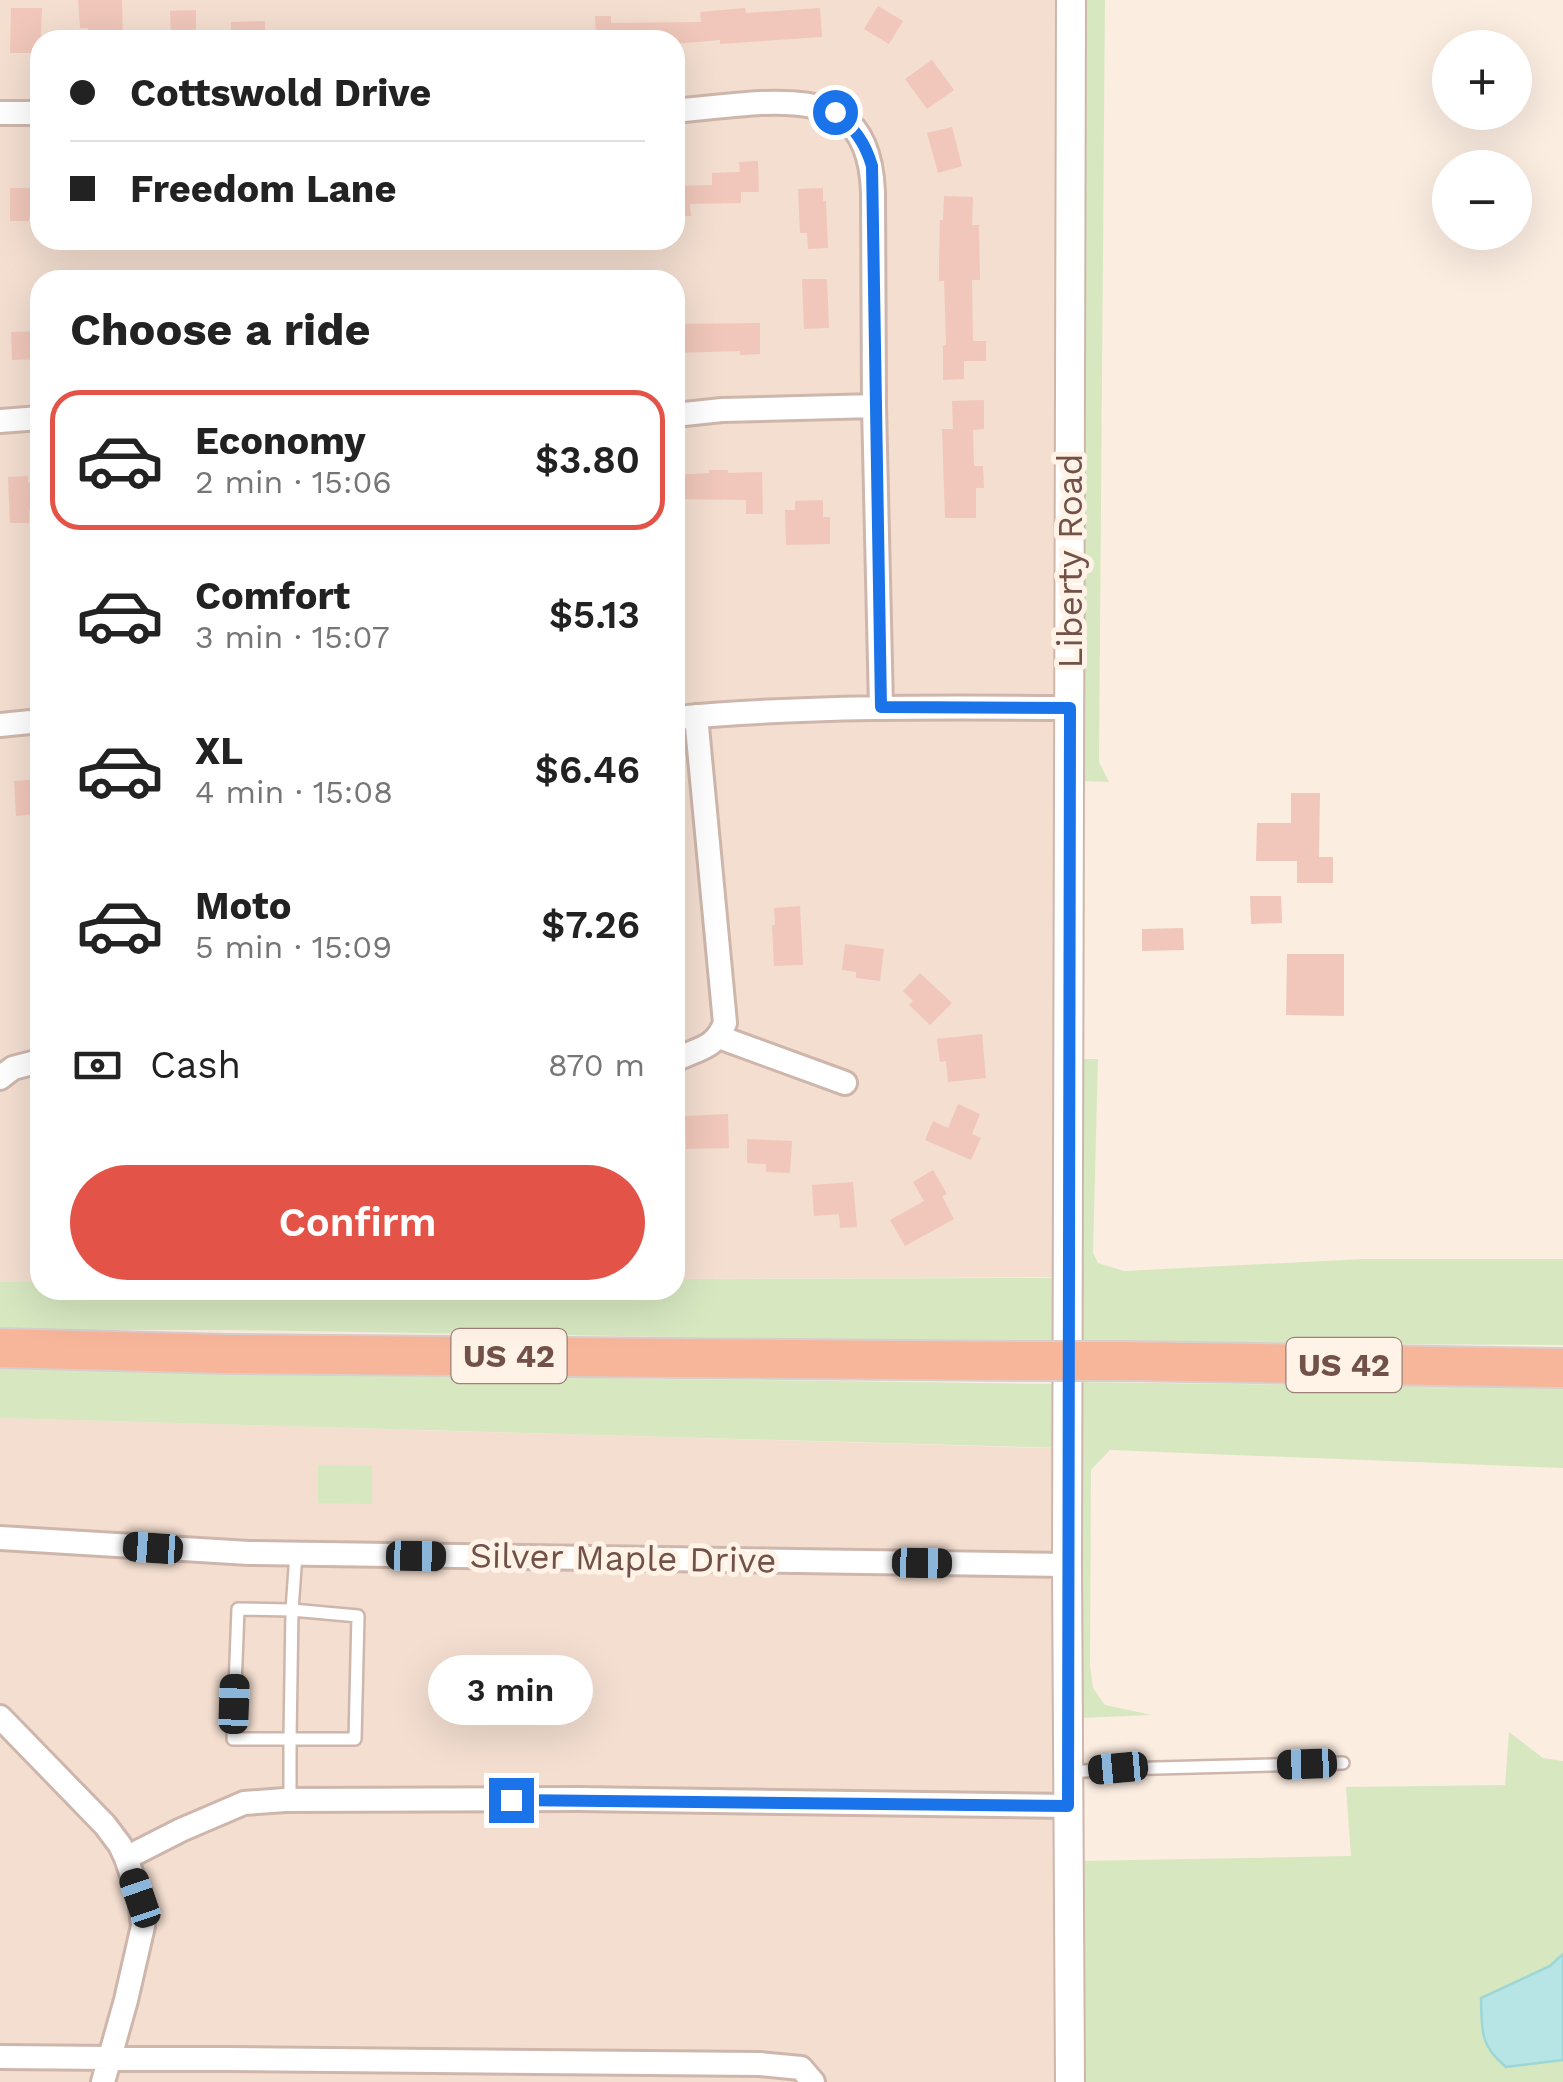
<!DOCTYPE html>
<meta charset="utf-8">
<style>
:root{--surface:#fff;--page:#f2f2f2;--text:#222;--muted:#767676;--line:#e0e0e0;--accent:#e45348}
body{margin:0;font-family:"Work Sans",sans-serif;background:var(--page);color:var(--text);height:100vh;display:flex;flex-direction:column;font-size:38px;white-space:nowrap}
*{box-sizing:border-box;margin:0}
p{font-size:32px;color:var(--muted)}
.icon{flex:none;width:55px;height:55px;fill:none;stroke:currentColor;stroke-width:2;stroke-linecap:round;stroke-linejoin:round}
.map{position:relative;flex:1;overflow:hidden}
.drawer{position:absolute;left:30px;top:270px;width:655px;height:1030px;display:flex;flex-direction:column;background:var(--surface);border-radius:30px;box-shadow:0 10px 40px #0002}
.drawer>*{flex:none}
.guide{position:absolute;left:30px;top:30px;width:655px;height:220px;border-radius:30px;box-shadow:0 10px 40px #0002;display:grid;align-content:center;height:220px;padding:0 40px;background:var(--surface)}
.tools{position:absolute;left:1432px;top:30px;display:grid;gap:20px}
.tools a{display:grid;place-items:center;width:100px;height:100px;border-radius:50%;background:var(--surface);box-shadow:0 10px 40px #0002;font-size:50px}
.end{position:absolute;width:45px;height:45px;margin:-22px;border:12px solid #1a73e8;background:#fff;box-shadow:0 0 0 5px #fff}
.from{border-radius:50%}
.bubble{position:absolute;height:70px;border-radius:35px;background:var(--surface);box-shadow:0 10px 40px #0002;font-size:32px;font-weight:600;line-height:70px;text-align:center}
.car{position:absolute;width:30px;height:60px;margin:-30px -15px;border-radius:12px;box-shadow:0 0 8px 2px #0007;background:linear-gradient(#222 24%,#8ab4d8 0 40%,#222 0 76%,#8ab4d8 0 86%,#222 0)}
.guide b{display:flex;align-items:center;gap:35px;height:95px;font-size:38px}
.guide b+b{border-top:2px solid var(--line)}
.guide i{width:25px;height:25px;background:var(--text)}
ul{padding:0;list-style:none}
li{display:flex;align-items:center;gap:30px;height:140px;margin:0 20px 15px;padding:0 20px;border:5px solid transparent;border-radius:30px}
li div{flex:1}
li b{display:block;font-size:38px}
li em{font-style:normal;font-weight:600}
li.active{border-color:var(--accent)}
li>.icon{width:90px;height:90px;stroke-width:1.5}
h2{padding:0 40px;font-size:45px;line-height:120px}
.pay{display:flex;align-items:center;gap:25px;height:110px;padding:0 40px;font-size:38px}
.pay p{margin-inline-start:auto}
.primary-button{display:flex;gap:20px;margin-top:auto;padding:20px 40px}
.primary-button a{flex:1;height:115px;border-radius:60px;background:var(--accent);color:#fff;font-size:40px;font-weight:600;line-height:115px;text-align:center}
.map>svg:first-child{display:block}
.residential{fill:#f3ded0;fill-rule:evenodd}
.green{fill:#d7e8c1}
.water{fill:#b7e4e4;stroke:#9dd6d6;stroke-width:2.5}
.building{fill:#f0c7ba}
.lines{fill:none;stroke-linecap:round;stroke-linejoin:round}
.service-casing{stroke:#ceb6ac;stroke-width:16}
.minor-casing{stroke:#ceb6ac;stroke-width:28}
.tertiary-casing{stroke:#ceb6ac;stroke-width:32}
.trunk-casing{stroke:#d8cecc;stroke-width:42}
.service{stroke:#fff;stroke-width:11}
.minor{stroke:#fff;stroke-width:22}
.tertiary{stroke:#fff;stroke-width:28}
.trunk{stroke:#f7b69a;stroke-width:38}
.trunk-bridge-casing{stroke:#d8cecc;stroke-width:42;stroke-linecap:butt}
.trunk-bridge{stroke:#f7b69a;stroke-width:38}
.route{stroke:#1a73e8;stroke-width:12}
.labels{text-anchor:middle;stroke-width:10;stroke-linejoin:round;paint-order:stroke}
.shield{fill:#fff2e7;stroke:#9c8178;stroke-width:2.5}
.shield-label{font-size:32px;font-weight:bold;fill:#725149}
.street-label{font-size:35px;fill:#725149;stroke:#fff2e7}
</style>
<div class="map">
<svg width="1563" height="2082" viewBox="0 0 1563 2082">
<rect width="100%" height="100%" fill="#fcede1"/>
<path class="residential" d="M0,0h1069l13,782v495l-407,2v-999h-635v1001l-40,1zM40,40h635v200h-635z
M0,1418l1081,31 2,633h-1083z"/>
<path class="green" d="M1082,0h23l-6,762 10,20 -27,-1z
M1083,1059h15l-5,194 5,10 26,8 239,-12h200v86l-482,-2z
M1059,1278v65l-828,-13h-231v-48l40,-1v9h635v-11z
M0,1366l216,7 843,11 -1,64 -1058,-30z
M1079,1382l484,6v80l-453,-18 -19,20 -1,196 3,22 12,17 47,10 -72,3z
M318,1465l54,1v38l-54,-1z
M1509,1732l34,26 20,3v193l-13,12 -68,32 24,69 57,-7v22h-480l-3,-221 271,-5 -5,-69 159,-2z"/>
<path class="water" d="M1563,1954v106l-57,7c-27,-22 -24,-38 -25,-69l69,-32z"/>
<path class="building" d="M78,0h44l1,40 -34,-1 -1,-11h-8z
M878,6l25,15 -14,23 -25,-15z
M11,8h31l-2,45h-30z
M745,8l1,5 74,-5 2,29 -102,7v-4l-45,4v-4h-79l-1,-24h16v7l90,-1 -1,-10z
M196,10v30h-25l-1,-29z
M265,21v19h-34v-18z
M932,60l22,30 -27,19 -22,-30z
M952,127l10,39 -24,7 -11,-40z
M758,161l1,31h-18v11l-51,1 1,12 -16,1v-31l37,-1v-12l28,-1 -1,-10z
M10,188h30v29h-11v4h-19z
M823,188v13h3l2,47 -20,1 -1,-16h-7l-2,-44z
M944,196l29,1 -1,28h7l1,55h-8l1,61h13v20h-22v18l-21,1v-34l3,-1 -1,-34 -1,-30h-5v-19l1,-42h3z
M802,279h25l2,49 -25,1z
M760,323v31l-20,1v-4l-65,2v-29z
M40,331v28l-28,1 -1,-28z
M984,400v29l-11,1 1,36h9l1,22h-8v30h-31l-3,-89h11l-1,-28z
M709,470h19v3l34,-1 1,42h-17v-14l-71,-1v-24l34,-2z
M28,476v7l12,-1v27l-11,1v13h-19l-2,-46z
M823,500v17h7v27l-44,1 -1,-35h10v-9z
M40,779v35l-24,2 -2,-35z
M1291,793h29l-1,64h14v26h-36v-22h-41l1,-38h34z
M1250,896h31l1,27 -31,1z
M800,906l3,59 -29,1 -2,-41h3l-1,-17z
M1183,928l1,22 -42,1v-22z
M845,944l39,5 -4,32 -24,-3v-6l-14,-2z
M1287,954h57v62l-58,-1z
M920,973l32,30 -22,22 -21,-20 4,-4 -10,-10z
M982,1034l4,44 -38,4 -2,-21 -6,1 -3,-23z
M958,1104l22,10 -8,20 9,4 -10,22 -46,-20 8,-19 15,7z
M728,1114l1,34 -43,1 -1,-33z
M747,1139l45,2 -2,32 -24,-1v-8l-19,-1z
M933,1170l14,24 -5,2 12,23 -49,27 -15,-26 34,-19 -11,-19z
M853,1182l4,45 -17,1 -1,-14 -25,2 -2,-31z"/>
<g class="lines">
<defs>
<path id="service" d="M1068,1772l50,-3 225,-6
M290,1800v-61h-57l5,-130 54,1 66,6 -3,123h-65l2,-129 4,-56"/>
<path id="minor" d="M675,111c28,-3 56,-6 85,-8 70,-3 110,11 113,89l1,214 7,301
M0,113h40
M675,415l47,-5 152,-4
M0,421l40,-3
M675,718c131,-12 263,-11 394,-10
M0,725l40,-4
M719,1037l126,46
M675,1060c24,-12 40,-11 50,-37l-29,-307
M0,1078l13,-10 27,-7
M0,1538l249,15 818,12
M0,1717l105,108 15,20 6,13 14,40 3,28 -17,74 -23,82
M126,1858l55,-28 63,-27 41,-3 293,-1 490,7
M0,2057l760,7 41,4 12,14"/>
<path id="tertiary" d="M1070,2082l-3,-517 4,-1565"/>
<path id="trunk" d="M0,1348l226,6 792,7
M1124,1361l439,7"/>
</defs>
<use href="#service" class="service-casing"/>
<use href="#minor" class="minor-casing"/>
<use href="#tertiary" class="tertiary-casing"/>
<use href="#trunk" class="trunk-casing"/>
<use href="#service" class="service"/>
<use href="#minor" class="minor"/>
<use href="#tertiary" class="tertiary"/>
<use href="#trunk" class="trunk"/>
<defs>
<path id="trunk-bridge" d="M1018,1361h106"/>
</defs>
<use href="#trunk-bridge" class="trunk-bridge-casing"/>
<use href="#trunk-bridge" class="trunk-bridge"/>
</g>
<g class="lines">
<path class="route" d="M511,1800l557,6 2,-1098 -189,-1 -9,-541c-7,-24 -18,-38 -37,-54"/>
</g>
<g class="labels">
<g class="shield">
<rect x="451.5" y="1329" width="115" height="54" rx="8"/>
<rect x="1286.5" y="1338" width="115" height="54" rx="8"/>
</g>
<g class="shield-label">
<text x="509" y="1367">US 42</text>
<text x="1344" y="1376">US 42</text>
</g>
<g class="street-label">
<text transform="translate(1070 561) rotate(-90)" y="12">Liberty Road</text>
<text transform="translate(623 1558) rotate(1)" y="12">Silver Maple Drive</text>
</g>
</g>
</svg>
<div class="tools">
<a>+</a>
<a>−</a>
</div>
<i class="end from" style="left:835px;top:112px"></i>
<i class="end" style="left:511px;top:1800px"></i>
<div class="bubble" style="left:428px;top:1655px;width:165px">3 min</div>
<i class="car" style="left:153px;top:1548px;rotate:274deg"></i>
<i class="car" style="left:416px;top:1556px;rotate:91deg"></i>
<i class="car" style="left:922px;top:1563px;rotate:91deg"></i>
<i class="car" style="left:234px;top:1704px;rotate:2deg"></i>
<i class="car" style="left:1307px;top:1764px;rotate:268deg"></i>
<i class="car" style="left:1118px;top:1768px;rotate:265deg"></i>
<i class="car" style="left:140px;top:1898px;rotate:341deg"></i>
<div class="guide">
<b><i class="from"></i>Cottswold Drive</b>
<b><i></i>Freedom Lane</b>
</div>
<section class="drawer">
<h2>Choose a ride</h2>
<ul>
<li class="active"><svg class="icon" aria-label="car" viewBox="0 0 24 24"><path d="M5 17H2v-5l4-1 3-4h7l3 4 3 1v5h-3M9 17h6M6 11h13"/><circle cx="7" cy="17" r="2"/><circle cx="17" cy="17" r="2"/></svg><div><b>Economy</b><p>2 min · 15:06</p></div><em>$3.80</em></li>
<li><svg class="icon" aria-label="car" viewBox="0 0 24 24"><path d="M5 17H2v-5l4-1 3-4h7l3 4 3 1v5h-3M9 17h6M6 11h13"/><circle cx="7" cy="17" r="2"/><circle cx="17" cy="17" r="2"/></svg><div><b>Comfort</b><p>3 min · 15:07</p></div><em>$5.13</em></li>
<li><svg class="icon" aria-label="car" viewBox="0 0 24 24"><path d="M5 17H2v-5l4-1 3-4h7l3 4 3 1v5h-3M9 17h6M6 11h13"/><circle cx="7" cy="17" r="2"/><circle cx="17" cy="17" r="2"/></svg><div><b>XL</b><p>4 min · 15:08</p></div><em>$6.46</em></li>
<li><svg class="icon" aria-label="car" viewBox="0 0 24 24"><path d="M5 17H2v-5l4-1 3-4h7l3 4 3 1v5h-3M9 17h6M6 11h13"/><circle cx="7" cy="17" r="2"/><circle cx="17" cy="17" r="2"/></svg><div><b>Moto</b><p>5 min · 15:09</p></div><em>$7.26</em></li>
</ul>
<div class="pay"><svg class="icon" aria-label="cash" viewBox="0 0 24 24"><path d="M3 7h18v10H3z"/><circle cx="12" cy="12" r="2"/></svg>Cash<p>870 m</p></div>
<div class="primary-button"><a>Confirm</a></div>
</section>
</div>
